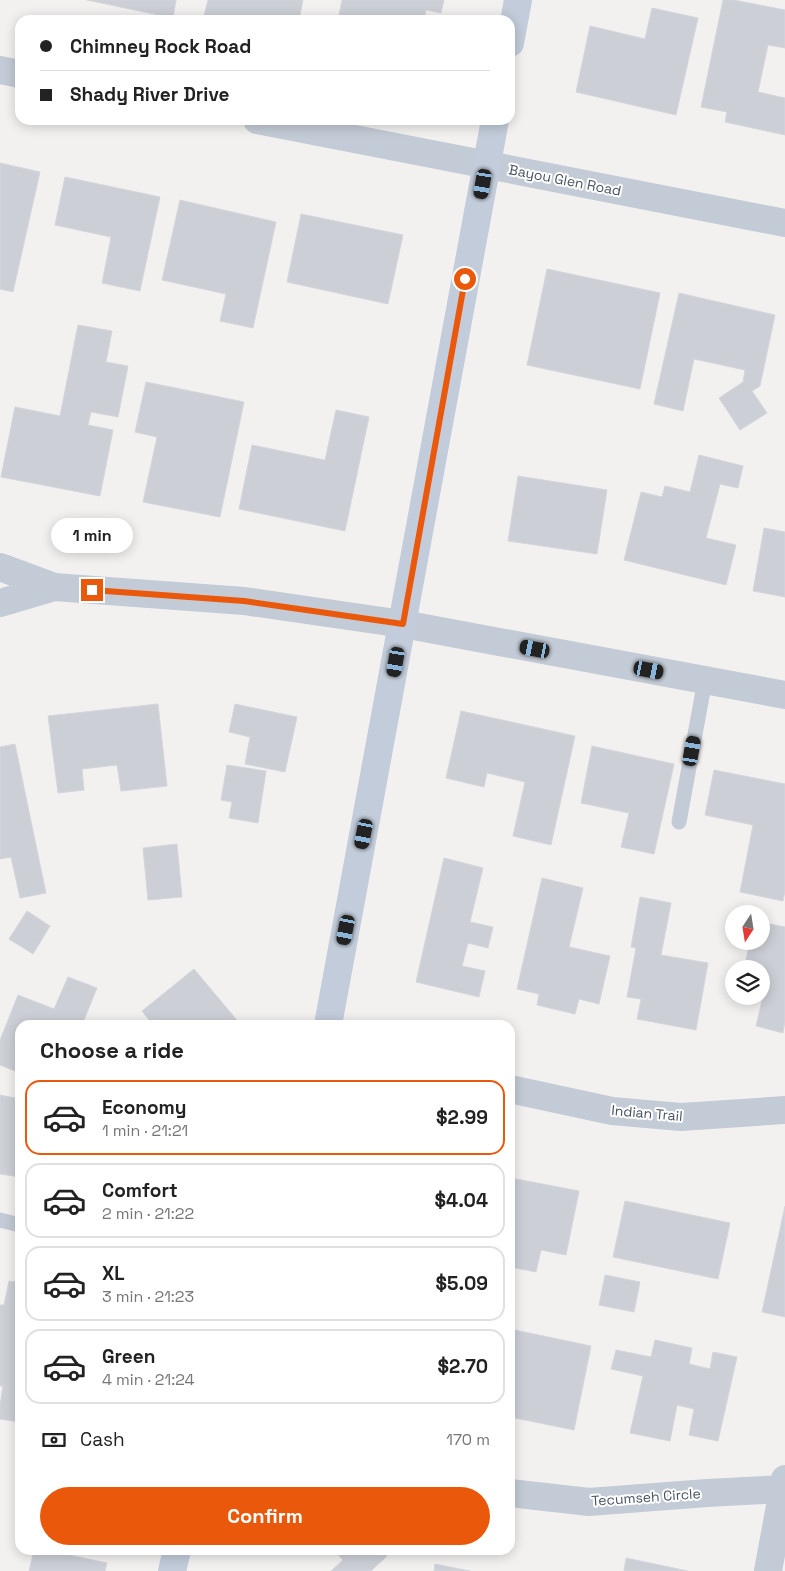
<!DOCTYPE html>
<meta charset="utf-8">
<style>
:root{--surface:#fff;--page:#f2f2f2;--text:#222;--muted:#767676;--line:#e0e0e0;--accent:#ea580c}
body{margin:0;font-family:"Space Grotesk",sans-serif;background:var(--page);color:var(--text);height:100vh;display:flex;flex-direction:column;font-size:19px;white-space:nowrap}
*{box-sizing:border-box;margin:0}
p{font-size:16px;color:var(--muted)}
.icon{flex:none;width:28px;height:28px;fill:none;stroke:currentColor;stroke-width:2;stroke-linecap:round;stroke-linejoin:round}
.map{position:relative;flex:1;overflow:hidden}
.panel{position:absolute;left:15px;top:1020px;width:500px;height:535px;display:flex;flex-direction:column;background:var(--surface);border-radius:15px;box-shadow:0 2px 12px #0003}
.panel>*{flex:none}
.guide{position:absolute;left:15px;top:15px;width:500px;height:110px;border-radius:15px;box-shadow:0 2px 12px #0003;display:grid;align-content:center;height:110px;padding:0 25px;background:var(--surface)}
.needle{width:32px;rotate:192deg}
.controls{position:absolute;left:725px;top:905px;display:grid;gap:10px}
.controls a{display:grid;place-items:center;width:45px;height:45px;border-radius:50%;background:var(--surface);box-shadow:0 2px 12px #0003;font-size:25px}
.end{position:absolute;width:22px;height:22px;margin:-11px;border:6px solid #ea580c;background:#fff;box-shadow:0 0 0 2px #fff}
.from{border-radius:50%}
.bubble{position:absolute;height:35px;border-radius:18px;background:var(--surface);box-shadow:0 2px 12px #0003;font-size:16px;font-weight:600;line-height:35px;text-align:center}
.car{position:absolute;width:15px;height:30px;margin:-15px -8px;border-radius:6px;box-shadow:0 0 4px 1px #0007;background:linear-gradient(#222 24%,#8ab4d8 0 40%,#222 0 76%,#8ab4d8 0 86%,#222 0)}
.guide b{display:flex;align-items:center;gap:18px;height:48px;font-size:19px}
.guide b+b{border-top:1px solid var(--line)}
.guide i{width:12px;height:12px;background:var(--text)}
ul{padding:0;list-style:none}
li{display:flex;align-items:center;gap:15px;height:75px;margin:0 10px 8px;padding:0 15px;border:2px solid var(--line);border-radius:15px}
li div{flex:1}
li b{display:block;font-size:19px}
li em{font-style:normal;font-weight:600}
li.current{border-color:var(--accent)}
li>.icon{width:45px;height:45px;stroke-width:1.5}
h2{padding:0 25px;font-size:22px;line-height:60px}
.pay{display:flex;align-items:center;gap:12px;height:55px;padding:0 25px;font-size:19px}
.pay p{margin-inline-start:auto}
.cta{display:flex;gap:10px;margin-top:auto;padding:10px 25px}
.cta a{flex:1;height:58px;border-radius:30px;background:var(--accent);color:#fff;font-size:20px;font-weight:600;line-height:58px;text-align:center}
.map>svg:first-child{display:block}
.building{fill:#cccfd6;stroke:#d4d6dc}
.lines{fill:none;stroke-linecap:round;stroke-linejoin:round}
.service{stroke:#c3cbd6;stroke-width:15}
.minor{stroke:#c3cbd6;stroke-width:28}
.tertiary{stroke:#c3cbd6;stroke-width:28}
.secondary{stroke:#c2ccda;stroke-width:28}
.route{stroke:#ea580c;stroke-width:6}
.labels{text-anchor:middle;stroke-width:4;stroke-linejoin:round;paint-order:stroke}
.street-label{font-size:14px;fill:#47525f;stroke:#fff}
</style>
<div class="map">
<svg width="785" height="1571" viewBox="0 0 785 1571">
<rect width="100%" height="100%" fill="#f3f1f0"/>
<path class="building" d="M87,0h89l-3,18z
M208,0h95l-4,20h-96z
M342,0h102l-3,13 -15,-3 -2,10h-86z
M723,0h11l51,10v38l-17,-3 -10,47 27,6v37l-60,-13 2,-10 -26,-5z
M652,8l46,10 -22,97 -100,-23 14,-66 55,13z
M0,163l40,9 -27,120 -13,-3z
M65,177l95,20 -20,94 -38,-8 9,-46 -56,-12z
M180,200l96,22 -23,106 -33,-7 6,-27 -64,-14z
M301,214l102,21 -15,69 -101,-22z
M547,269l113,24 -20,96 -113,-24z
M679,293l96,22 -15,71 -8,5 15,22 -27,17 -21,-32 24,-16 2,-12 -51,-11 -11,52 -29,-7z
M78,325l34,6 -6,31 22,4 -10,51 -27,-5 -3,13 25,5 -13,66 -99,-19 14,-70 45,9z
M146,382l98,20 -24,115 -77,-15 14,-65 -22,-5z
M336,410l33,7 -24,114 -106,-22 13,-64 73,15z
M699,455l44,11 -5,22 -18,-4 -14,54 30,7 -10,40 -102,-25 17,-68 21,5 3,-11 25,6z
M518,476l89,14 -10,64 -89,-13z
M764,528l21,4v65l-32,-6z
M158,704l9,82 -46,5 -4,-26 -35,4 2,21 -26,3 -10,-77z
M235,704l62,13 -12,55 -40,-8 5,-27 -21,-5z
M461,711l114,25 -24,109 -38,-9 12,-54 -38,-9 -3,14 -38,-9z
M15,744l31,149 -26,5 -9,-41 -11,2v-112z
M592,746l82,18 -20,90 -33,-7 8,-34 -48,-10z
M227,765l39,6 -8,52 -29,-5 3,-16 -11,-2z
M714,770l71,14v107l-2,10 -43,-9 13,-67 -48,-10z
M177,844l5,53 -34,3 -5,-52z
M444,858l39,10 -13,54 23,5 -5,21 -20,-5 -6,23 23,5 -6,26 -63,-15z
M542,878l41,10 -14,59 41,9 -11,48 -20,-5 -4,15 -38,-9 2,-11 -22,-5z
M640,897l31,6 -10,52 47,8 -12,67 -59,-11 4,-20 -14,-2 9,-49 -5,-1z
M27,911l23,15 -17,28 -24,-15z
M761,922l24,5v94l-2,12 -27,-7 10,-42 -5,-1v-14h-17l6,-28h11z
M194,969l47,56h-88l-11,-14z
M68,977l29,11 -15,37h-62v48l-20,-8v-25l18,-45 36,14z
M0,1095l20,4v78l-20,-3z
M511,1178l68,13 -13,64 -25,-5 -5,22 -26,-5v-82z
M625,1201l105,22 -12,56 -105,-22z
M785,1206v111l-23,-5z
M605,1275l35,7 -6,30 -35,-7z
M9,1281l11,2v139l-20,-3v-14l3,-19h-3v-81h4z
M510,1329l81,17 -17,84 -64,-13z
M655,1340l37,8 -3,16 21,5 3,-17 24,5 -19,84 -29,-6 5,-26 -17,-4 -7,36 -40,-8 13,-57 -32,-7 5,-19 35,7z
M34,1550h11l62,13 -2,8h-76z
M334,1550h47l6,6 -16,15h-40l12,-11z
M626,1558l62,13h-64z
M435,1564l35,7h-36z"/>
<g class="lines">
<path class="service" d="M679,822l26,-142
M0,1220l20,5"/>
<path class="minor" d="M0,70l20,4
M257,120l528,103
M0,567l54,20
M403,624l382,71
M510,1089l102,22 69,6 104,-7
M510,1493l79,9 118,-9 75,-4
M768,1571l17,-92"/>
<path class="tertiary" d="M0,603l54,-16 190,14 159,23"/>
<path class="secondary" d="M510,43l8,-43
M328,1025l167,-905
M172,1571l5,-21"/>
</g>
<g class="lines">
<path class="route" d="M92,590l152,11 159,23 62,-345"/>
</g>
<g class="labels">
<g class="street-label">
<text transform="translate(565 180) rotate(11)" y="5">Bayou Glen Road</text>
<text transform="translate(647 1113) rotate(5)" y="5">Indian Trail</text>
<text transform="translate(646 1497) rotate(-4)" y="5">Tecumseh Circle</text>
</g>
</g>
</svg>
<div class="controls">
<a><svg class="needle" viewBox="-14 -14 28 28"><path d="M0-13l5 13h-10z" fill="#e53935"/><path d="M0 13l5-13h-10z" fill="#767676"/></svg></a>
<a><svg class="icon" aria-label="layers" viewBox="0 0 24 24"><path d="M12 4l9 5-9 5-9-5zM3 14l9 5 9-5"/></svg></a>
</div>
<i class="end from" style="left:465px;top:279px"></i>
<i class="end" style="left:92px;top:590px"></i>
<div class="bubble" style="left:51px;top:518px;width:82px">1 min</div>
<i class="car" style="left:483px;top:184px;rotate:190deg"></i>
<i class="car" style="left:535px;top:649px;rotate:281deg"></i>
<i class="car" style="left:396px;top:662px;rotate:190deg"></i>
<i class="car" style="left:649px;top:670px;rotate:101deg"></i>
<i class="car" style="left:692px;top:751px;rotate:10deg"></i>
<i class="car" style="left:364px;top:834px;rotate:191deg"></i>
<i class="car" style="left:346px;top:930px;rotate:191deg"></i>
<div class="guide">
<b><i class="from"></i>Chimney Rock Road</b>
<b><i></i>Shady River Drive</b>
</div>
<section class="panel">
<h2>Choose a ride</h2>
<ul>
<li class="current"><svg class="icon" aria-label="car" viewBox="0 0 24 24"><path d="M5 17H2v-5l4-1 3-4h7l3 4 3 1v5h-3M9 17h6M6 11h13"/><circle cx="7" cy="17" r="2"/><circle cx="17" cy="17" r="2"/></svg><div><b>Economy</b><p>1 min · 21:21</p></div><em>$2.99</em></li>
<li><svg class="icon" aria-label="car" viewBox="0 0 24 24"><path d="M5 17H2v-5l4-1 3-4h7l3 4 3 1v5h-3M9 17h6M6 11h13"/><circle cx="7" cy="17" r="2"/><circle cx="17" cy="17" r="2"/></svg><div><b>Comfort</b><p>2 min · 21:22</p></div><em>$4.04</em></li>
<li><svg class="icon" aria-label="car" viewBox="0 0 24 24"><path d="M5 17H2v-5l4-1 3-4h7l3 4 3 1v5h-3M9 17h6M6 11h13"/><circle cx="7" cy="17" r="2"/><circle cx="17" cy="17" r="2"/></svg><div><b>XL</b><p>3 min · 21:23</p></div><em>$5.09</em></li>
<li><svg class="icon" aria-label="car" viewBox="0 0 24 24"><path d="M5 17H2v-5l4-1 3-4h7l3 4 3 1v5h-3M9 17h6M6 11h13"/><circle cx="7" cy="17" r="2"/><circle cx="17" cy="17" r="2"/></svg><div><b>Green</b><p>4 min · 21:24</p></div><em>$2.70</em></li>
</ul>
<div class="pay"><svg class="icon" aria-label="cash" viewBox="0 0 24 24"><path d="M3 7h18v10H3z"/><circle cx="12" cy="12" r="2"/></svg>Cash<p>170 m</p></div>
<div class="cta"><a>Confirm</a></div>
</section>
</div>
